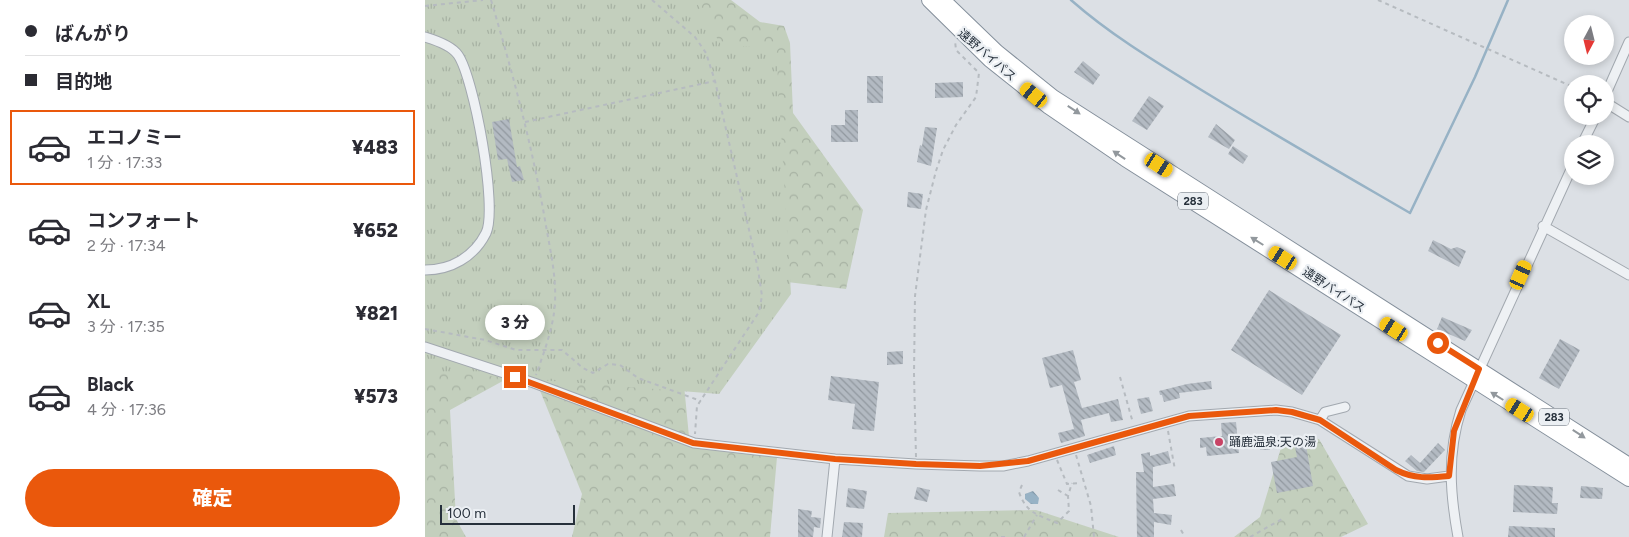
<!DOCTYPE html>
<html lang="ja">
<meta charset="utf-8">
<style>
:root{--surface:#fff;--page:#f2f2f3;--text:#2b2b33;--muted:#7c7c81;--line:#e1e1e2;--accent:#ea580c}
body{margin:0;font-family:Figtree,"Noto Sans JP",sans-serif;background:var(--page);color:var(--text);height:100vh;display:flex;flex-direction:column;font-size:19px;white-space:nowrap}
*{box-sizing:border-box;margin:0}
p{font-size:16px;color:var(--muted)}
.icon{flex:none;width:28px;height:28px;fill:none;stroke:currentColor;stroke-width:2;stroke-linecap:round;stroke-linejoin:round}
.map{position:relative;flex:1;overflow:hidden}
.side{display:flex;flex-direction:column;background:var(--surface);width:425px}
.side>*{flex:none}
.guide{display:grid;align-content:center;height:110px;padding:0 25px;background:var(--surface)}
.needle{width:32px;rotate:187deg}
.tools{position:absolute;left:1139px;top:15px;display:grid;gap:10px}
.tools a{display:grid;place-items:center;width:50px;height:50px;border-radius:50%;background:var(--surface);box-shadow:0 2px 8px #0003;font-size:25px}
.scale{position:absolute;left:15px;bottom:12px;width:135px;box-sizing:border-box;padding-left:5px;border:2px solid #26303b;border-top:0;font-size:14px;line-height:18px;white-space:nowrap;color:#26303b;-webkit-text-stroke:4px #ebeff3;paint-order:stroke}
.end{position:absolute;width:22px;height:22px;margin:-11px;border:6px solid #ea580c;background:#fff;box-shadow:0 0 0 2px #fff}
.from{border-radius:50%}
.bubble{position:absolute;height:35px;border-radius:18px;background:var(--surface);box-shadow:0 2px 8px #0003;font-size:16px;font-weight:800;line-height:35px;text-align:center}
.car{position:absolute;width:15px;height:30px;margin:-15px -8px;border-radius:6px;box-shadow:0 0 4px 1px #0007;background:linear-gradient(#f5c518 24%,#345 0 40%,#f5c518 0 76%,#345 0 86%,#f5c518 0)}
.guide b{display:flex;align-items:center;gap:18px;height:48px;font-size:19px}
.guide b+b{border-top:1px solid var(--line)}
.guide i{width:12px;height:12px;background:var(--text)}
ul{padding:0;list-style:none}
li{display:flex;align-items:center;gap:15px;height:75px;margin:0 10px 8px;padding:0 15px;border:2px solid transparent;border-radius:0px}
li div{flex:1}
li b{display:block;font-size:19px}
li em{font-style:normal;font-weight:800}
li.on{border-color:var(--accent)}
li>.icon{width:45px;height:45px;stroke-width:1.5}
.action{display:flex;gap:10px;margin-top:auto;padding:10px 25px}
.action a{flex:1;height:58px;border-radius:30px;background:var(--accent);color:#fff;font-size:20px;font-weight:800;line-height:58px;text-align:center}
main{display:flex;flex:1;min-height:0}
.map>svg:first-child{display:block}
.forest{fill:url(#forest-crowns)}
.park{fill:url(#park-tufts)}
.water{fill:url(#water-waves)}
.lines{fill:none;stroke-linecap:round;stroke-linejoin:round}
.stream{stroke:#97b2c5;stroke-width:2.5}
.building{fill:url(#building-back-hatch)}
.minor-casing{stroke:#a2a8af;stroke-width:11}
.highway-casing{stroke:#848f9b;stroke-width:16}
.path{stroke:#b6bbc0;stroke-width:2;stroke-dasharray:4 4;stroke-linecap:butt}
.minor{stroke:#eef1f4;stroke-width:9}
.highway{stroke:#fff;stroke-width:14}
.oneway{fill:#92989d}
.route{stroke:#ea580c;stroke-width:6}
.poi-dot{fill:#c84365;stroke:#ebeff3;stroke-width:2}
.labels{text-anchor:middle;stroke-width:4.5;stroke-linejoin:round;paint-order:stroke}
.shield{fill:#ebeff3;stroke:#616972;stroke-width:1}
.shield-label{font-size:11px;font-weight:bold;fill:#26303b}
.street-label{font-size:12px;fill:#26303b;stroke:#ebeff3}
.poi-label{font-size:12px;fill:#26303b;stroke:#ebeff3;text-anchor:start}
</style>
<main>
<section class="side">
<div class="guide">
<b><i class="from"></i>ばんがり</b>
<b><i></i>目的地</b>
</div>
<ul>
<li class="on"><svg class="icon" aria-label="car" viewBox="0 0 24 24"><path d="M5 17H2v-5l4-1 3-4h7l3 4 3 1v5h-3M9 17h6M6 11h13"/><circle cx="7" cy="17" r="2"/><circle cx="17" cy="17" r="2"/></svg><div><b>エコノミー</b><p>1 分 · 17:33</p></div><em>¥483</em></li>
<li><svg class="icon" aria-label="car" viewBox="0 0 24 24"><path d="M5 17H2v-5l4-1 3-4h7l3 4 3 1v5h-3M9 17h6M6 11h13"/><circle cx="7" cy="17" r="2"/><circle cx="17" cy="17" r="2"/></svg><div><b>コンフォート</b><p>2 分 · 17:34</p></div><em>¥652</em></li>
<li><svg class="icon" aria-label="car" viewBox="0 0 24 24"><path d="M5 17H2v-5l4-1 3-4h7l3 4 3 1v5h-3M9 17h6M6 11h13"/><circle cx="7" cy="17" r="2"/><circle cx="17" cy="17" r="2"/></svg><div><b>XL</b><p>3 分 · 17:35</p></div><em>¥821</em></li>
<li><svg class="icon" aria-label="car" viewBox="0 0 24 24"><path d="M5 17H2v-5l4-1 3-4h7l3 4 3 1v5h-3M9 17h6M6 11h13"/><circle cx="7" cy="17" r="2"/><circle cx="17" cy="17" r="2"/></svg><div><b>Black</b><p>4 分 · 17:36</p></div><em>¥573</em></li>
</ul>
<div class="action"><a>確定</a></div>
</section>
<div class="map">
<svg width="1204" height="537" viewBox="0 0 1204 537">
<defs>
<pattern id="forest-crowns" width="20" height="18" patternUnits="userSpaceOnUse" patternTransform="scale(1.25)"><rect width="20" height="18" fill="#c3cfbd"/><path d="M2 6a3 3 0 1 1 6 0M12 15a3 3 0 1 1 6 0" fill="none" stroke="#a7b2a3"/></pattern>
<pattern id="park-tufts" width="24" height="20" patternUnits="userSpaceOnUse" patternTransform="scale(1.25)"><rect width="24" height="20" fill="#c3cfbd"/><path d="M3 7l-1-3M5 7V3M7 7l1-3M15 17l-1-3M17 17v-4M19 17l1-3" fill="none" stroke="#a7b2a3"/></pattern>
<pattern id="water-waves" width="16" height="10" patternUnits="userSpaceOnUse" patternTransform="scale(1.25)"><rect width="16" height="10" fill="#97b2c5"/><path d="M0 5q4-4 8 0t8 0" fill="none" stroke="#7b91a1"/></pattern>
<pattern id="building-back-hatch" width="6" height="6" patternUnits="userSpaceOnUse" patternTransform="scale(1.25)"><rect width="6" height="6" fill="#b3bac2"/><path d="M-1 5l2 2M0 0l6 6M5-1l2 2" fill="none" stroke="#91989f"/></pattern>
</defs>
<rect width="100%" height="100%" fill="#dce0e5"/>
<path class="forest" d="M0,0h306l29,22 24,4 6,17 3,70 70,97 -17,79 -127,-15 -35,111 6,62 87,10 -7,80h-198l10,-43 -52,-128 -80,44 6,109 10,18h-41z
M859,438l35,1 49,85 -27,13h-107l26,-20z
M611,510l83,27h-235l4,-24z"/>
<path class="park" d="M0,0h270l26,45 55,3 15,246 -72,100 -294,-23z"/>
<path class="water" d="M608,491l6,7 -1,6h-7l-6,-5v-5z"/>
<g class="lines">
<path class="stream" d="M646,0c42,37 90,65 137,94 67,41 135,80 202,119l65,-136 33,-77"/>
</g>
<path class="building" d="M658,61l17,14 -7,10 -19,-13z
M442,76h16v27h-16z
M538,82v15l-28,1v-15z
M724,96l15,10 -17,24 -15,-9z
M420,110h13v32h-27v-17h14z
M84,119l8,48 3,-1 4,14 -12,2 -5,-23 -9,1 -6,-38z
M791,124l19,16 -6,9 -21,-12z
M500,127l12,1 -6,38 -14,-4 3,-17 2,1z
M808,146l15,10 -5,8 -15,-10z
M483,192l15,2 -2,15 -14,-2z
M1008,240l18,9 6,-2 9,4 -7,16 -31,-16z
M844,290l72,45 -39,60 -71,-45z
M1017,317l30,13 -7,11 -28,-12z
M1135,339l20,11 -21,39 -20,-11z
M648,350l8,30 -7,2 8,26 36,-9 5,21 -12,2 -2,-9 -28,7 4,16 -24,7 -3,-10 16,-4 -12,-44 -12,3 -8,-30z
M478,351v13l-16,1v-13z
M406,376l48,6 -5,49 -22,-2 3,-25 -27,-4z
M786,381l1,8 -33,4 1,5 -16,4 -2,-7h-2l-1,-4 28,-7z
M724,397l4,14 -12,3 -4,-15z
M811,422l3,31 -32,3 -1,-9 -6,1v-10l22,-2 -1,-13z
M836,436l10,1 -1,13h-10z
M1013,443l7,7 -21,22 -7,-1 -12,-10 6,-6 9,8z
M881,445l7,41 -36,7 -6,-31 26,-5 -2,-10z
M689,446l2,9 -26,8 -3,-8z
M743,451l3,12 -18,4v20l21,-3 2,12 -23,3 1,14 18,2 -1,10 -17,-3v15h-17l-1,-65h8l-3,-18 9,-2v4z
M1089,485l39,2 -1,16h6l-1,11 -44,-2z
M1156,486l22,2 -1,11 -22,-1z
M492,487l13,3 -3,12 -13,-3z
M423,488l19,3 -3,18 -18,-2z
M373,509l14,2 -1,6 10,1 -1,10 -6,-1 -1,10h-15z
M419,522l19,1 -1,14h-20z
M1084,526l46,2v9h-47z"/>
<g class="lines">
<defs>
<path id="minor" d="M0,37c10,3 27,9 33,18 16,23 40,153 28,178 -12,24 -35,37 -61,37
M1180,96l24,-54
M1180,102l24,15
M1157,144l14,-28
M1118,226l86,49
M0,347l109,36 160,60 141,16 81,5 64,2h23l25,-5 161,-45 87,-6 16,2 28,8 88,56 19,3 22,-3
M895,420l5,-8 20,-5
M402,537l8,-78
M1033,537c-8,-44 -11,-83 3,-127l112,-245"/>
<path id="highway" d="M504,0l61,60 59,47 76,52 504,320
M518,0l54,52 56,45 576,368"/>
</defs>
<use href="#minor" class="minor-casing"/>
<use href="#highway" class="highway-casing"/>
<path class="path" d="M66,0c22,74 42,149 55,226 5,28 12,58 8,87 -3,21 -11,42 -18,62
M227,0l43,37 11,16 9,28 43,188 4,27 -3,16 -62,94 -2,28
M953,0l195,87
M0,6l58,-6
M100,122l190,-41
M0,329l60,11 31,10h46l21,18 10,5 15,-9 12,1 18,13 63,23
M695,377l13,46
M743,431l7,39
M651,455l15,51 3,31
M491,457l-2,-83 1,-78 11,-86 10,-39 7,-21 13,-25 20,-28 3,-24 -23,-23 -1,-9
M632,460l10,24 14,-1
M597,485l-3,7c7,21 19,23 38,31l12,-12 -1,-15 4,-13
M633,490l10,6
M756,530l4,7
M576,537h4
M599,537l13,-22
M825,537l32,-18"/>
<use href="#minor" class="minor"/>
<use href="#highway" class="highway"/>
</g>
<defs><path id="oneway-solid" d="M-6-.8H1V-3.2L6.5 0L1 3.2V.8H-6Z" transform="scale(1.25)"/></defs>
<g class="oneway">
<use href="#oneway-solid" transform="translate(649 110) rotate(33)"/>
<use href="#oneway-solid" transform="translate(694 155) rotate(-146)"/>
<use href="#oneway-solid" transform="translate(832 241) rotate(-148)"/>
<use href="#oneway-solid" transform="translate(1072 396) rotate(-148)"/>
<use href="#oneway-solid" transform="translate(1154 434) rotate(33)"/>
</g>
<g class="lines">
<path class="route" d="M90,377l178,66 142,16 81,5 64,2 48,-5 161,-45 87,-6 16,2 28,8 76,50c18,9 33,8 53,6l5,-45 25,-62 -41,-26"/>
</g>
<circle class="poi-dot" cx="794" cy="442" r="5"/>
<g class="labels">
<g class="shield">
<rect x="753" y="192.5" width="30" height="17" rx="4"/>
<rect x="1114" y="408.5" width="30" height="17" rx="4"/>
</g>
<g class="shield-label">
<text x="768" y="205">283</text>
<text x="1129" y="421">283</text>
</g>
<g class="street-label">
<text transform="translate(562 55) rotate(41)" y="4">遠野バイパス</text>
<text transform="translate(909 290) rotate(33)" y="4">遠野バイパス</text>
</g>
<g class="poi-label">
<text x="804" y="446">踊鹿温泉;天の湯</text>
</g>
</g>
</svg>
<div class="tools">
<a><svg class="needle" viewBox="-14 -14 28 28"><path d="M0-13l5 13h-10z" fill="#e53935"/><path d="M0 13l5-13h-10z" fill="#7c7c81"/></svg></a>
<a><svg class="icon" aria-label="locate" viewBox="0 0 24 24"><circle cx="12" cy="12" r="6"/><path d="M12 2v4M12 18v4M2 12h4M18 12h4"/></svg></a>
<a><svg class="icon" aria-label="layers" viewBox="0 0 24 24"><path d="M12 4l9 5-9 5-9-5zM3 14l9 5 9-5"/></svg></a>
</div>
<div class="scale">100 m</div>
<i class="end from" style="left:1013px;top:343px"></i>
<i class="end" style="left:90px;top:377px"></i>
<div class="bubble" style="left:60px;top:305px;width:60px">3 分</div>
<i class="car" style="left:609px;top:95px;rotate:309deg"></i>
<i class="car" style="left:734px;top:165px;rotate:123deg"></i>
<i class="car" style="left:858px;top:258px;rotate:302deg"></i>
<i class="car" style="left:1096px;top:275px;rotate:24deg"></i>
<i class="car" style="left:969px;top:329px;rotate:303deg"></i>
<i class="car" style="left:1095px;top:410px;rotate:302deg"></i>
</div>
</main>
